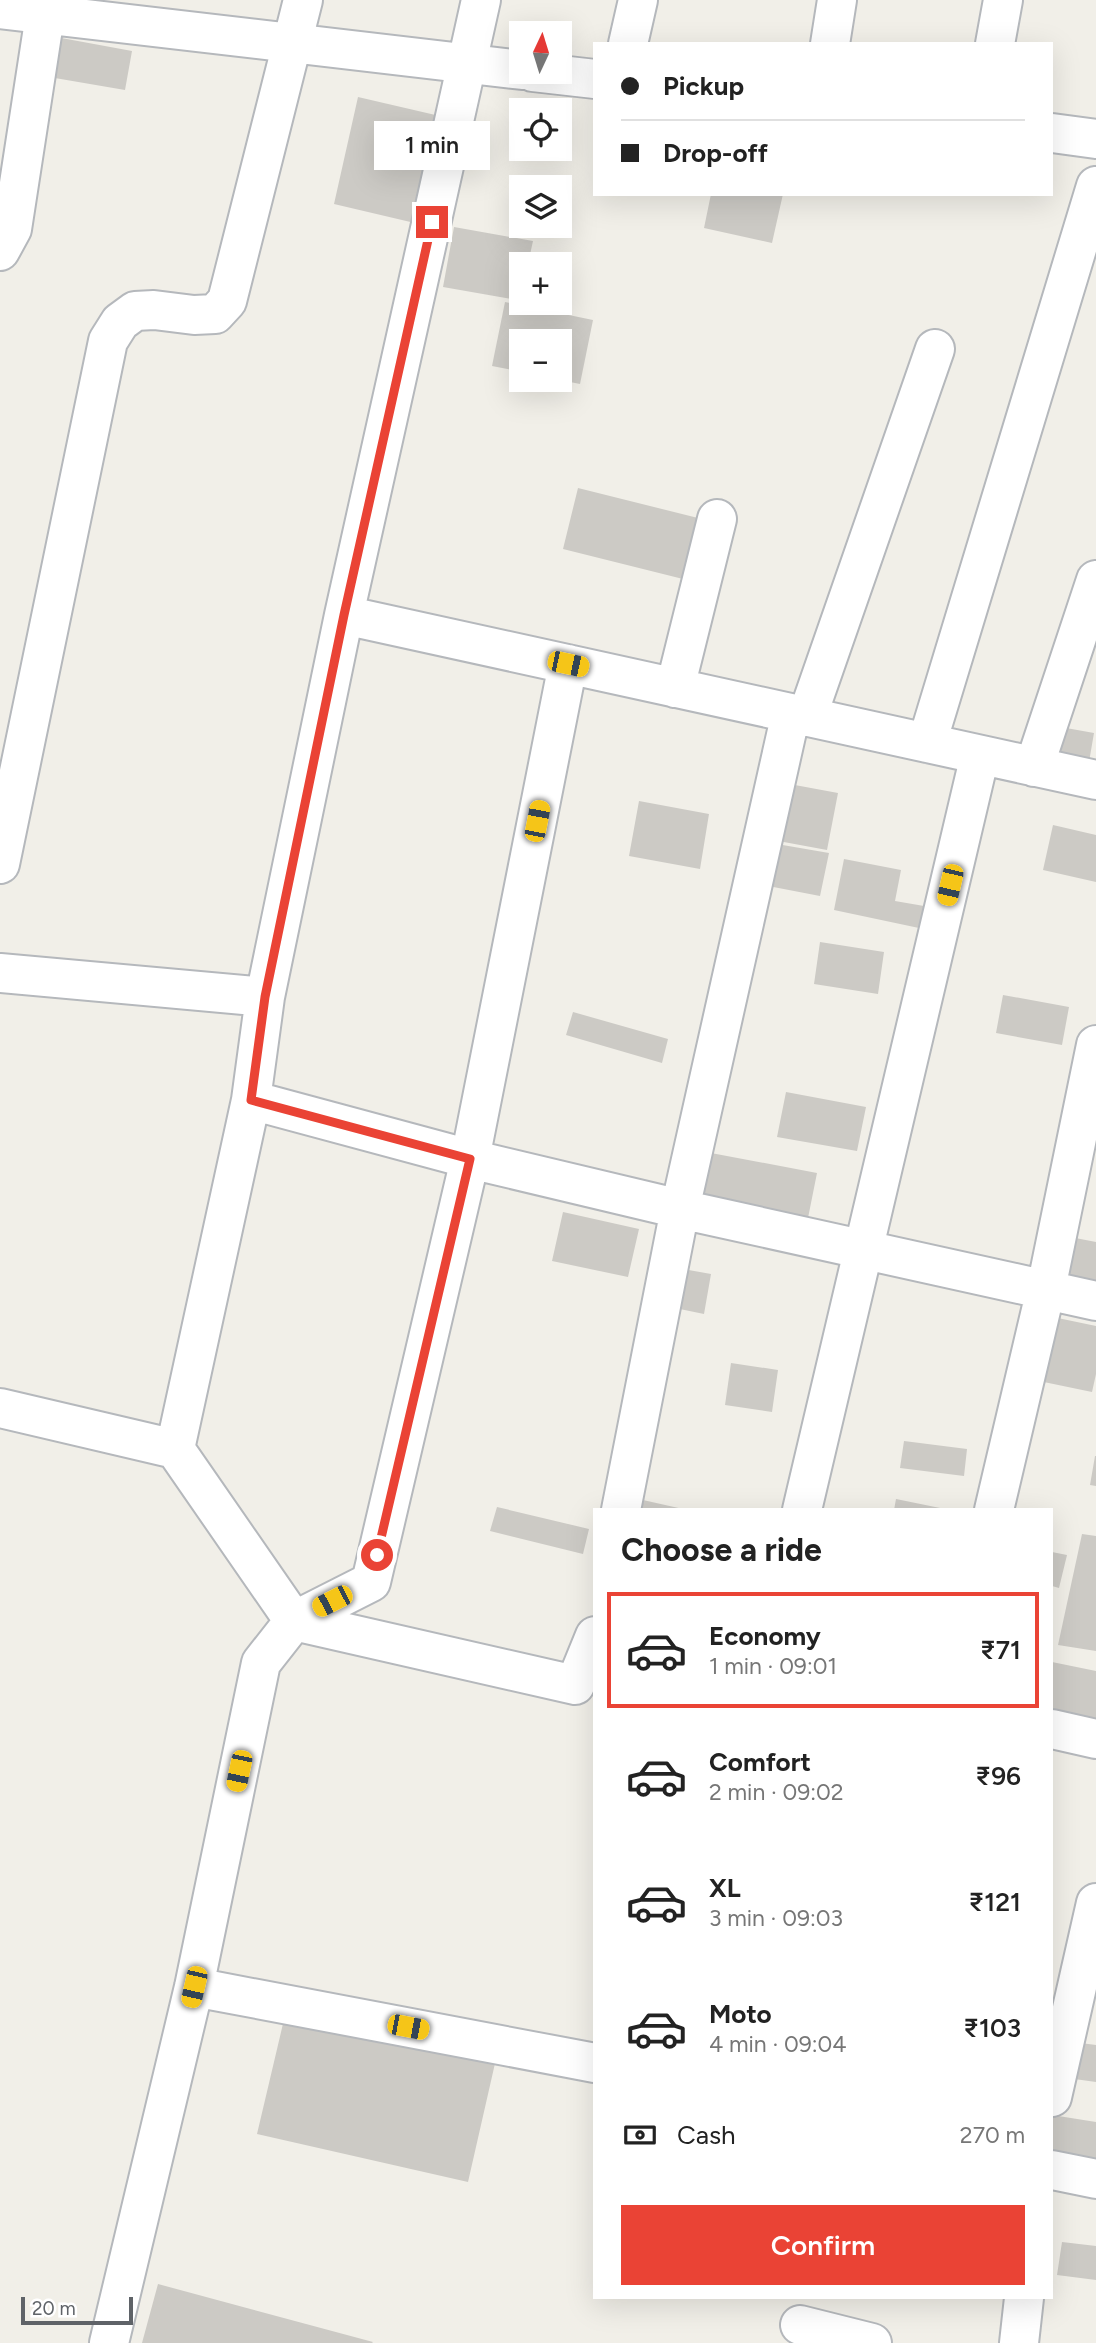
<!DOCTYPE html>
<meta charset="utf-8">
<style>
:root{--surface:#fff;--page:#f2f2f2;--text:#222;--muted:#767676;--line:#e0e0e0;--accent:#ea4335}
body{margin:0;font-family:Figtree,sans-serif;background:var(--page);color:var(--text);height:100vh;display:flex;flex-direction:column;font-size:26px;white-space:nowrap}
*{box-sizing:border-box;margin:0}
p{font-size:23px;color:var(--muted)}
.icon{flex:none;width:38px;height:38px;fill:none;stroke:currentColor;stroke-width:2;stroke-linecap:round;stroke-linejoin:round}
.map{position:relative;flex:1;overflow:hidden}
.panel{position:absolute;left:593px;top:1508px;width:460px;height:791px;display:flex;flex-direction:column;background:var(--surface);border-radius:0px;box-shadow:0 7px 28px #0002}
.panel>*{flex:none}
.guide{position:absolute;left:593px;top:42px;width:460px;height:154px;border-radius:0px;box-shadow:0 7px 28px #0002;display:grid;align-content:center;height:154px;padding:0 28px;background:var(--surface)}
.needle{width:46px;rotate:4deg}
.tools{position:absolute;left:509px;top:21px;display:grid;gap:14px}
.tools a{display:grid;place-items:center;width:63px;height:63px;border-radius:0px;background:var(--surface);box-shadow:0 7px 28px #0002;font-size:35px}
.scale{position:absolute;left:21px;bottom:18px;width:112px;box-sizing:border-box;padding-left:7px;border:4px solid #5f6368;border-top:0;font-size:19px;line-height:24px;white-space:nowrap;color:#5f6368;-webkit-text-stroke:5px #fff;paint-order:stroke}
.end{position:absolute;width:32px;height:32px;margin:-16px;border:9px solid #ea4335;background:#fff;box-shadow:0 0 0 4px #fff}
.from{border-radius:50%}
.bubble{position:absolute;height:49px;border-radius:0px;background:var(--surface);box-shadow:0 7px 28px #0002;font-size:23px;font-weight:600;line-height:49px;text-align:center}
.car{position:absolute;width:21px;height:42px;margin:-21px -10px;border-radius:9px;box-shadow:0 0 5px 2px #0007;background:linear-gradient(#f5c518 24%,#345 0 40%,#f5c518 0 76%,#345 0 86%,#f5c518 0)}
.guide b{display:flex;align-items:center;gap:24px;height:66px;font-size:26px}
.guide b+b{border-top:2px solid var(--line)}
.guide i{width:18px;height:18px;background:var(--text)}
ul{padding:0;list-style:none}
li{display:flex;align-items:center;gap:21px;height:116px;margin:0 14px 10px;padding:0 14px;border:4px solid transparent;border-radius:0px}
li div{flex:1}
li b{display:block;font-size:26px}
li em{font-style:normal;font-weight:600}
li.active{border-color:var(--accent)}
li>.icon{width:63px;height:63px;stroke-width:1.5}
h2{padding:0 28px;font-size:32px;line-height:84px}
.pay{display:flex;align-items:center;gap:18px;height:77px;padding:0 28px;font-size:26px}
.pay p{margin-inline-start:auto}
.cta{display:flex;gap:14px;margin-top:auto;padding:14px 28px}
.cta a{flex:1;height:80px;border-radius:0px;background:var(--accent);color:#fff;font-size:28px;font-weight:600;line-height:80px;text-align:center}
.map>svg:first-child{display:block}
.building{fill:#cccac5}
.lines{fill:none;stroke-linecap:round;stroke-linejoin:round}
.minor-casing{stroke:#b5b8bc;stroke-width:42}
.minor{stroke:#fff;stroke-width:38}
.route{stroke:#ea4335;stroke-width:9}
</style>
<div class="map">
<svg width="1096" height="2343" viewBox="0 0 1096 2343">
<rect width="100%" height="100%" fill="#f1efe8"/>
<path class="building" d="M56,37l76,14 -7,39 -76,-13z
M358,97l86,20 -25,107 -85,-20z
M711,194h72l-11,49 -68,-15z
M454,227l79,14 -5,23h-6v37l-79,-14z
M505,302l88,18 -13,64 -20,-4v-39h-38v31l-30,-6z
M578,488l120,30 -15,61 -120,-30z
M1055,726l39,7 -5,29 -39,-7z
M784,783l54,10 -11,57 -54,-10z
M639,801l70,13 -9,55 -71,-13z
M1053,825l43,10v47l-53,-12z
M771,843l58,10 -9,43 -57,-11z
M844,859l57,11 -6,31 29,5 -5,22 -85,-18z
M820,942l64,10 -6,42 -64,-10z
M1003,995l66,12 -7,38 -66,-12z
M573,1012l95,27 -6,24 -96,-28z
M786,1092l80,15 -9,44 -80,-14z
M711,1153l106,20 -9,45 -106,-20z
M563,1212l76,17 -11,48 -76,-16z
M1065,1236l31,6v43l-40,-9z
M683,1269l28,5 -7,40 -29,-6z
M1053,1317l43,9v48l-4,18 -53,-11z
M731,1363l47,7 -6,42 -47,-7z
M904,1441l63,8 -3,27 -64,-8z
M1095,1456h1v30l-6,-1z
M634,1498l49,11v1h-52z
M896,1499l49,10v1h-51z
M497,1507l92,22 -6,25 -93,-23z
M1082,1534l14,2v115l-38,-6z
M1052,1552l15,3 -8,33 -7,-2z
M1052,1662l44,9v59l-44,-8z
M286,2011l210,48 -28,123 -211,-48z
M1065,2041l31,4v37l-36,-5z
M1052,2115l44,7v42l-44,-7z
M1062,2242l34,4v34l-39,-5z
M158,2284l215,58 -1,1h-230z"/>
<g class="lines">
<defs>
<path id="minor" d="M0,9l522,61
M628,44l10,-44
M830,44l7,-44
M995,44l8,-44
M533,72l62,7
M1052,133l44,6
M0,251l12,-22 33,-214
M344,615l752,165
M675,688l42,-169
M807,717l128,-368
M927,743l169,-557
M1034,767l62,-187
M0,864l108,-523 12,-19 15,-11 19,-1 40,5 21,-1 12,-13 76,-301
M0,973l265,24
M251,1100l219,59 210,50 416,92
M0,1408l175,41 119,172 281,64 20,-49
M175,1449l76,-349 14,-103 79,-382 137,-615
M621,1510l59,-301 111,-496
M802,1510l178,-755
M994,1510l52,-221 50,-244
M1052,1729l44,10
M194,1987l401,76
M1052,2097l44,-194
M1052,2170l44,9
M800,2325l72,18
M109,2343l85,-356 67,-324 33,-42 77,-39 99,-423 98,-495
M1019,2343l5,-45"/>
</defs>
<use href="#minor" class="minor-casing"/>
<use href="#minor" class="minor"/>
</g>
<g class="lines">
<path class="route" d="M377,1555l93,-396 -219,-59 14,-103 79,-382 88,-393"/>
</g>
</svg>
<div class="tools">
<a><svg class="needle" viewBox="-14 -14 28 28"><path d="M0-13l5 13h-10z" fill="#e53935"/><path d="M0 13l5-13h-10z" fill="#767676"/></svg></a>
<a><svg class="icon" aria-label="locate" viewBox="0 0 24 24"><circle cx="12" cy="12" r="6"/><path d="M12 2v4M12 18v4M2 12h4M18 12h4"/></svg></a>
<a><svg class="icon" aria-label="layers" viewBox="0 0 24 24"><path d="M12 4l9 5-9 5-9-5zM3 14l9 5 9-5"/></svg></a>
<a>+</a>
<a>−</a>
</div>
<div class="scale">20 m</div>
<i class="end from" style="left:377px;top:1555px"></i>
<i class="end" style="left:432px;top:222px"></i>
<div class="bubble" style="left:374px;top:121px;width:116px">1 min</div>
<i class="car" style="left:568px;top:664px;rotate:102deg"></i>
<i class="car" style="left:537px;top:821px;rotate:11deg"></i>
<i class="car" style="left:950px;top:885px;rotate:193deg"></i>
<i class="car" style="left:332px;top:1601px;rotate:243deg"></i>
<i class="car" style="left:239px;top:1771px;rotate:192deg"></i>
<i class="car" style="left:194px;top:1987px;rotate:193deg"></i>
<i class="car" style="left:408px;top:2027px;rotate:101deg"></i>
<div class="guide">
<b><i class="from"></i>Pickup</b>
<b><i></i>Drop-off</b>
</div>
<section class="panel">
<h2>Choose a ride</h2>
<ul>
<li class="active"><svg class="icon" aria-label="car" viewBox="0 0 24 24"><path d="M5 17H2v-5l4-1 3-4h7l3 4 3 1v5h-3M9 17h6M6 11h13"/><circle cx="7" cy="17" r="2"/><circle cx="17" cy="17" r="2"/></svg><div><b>Economy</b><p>1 min · 09:01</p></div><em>₹71</em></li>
<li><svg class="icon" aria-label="car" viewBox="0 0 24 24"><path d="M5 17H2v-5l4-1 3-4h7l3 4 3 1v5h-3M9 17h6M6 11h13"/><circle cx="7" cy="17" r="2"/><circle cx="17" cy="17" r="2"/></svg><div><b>Comfort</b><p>2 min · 09:02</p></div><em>₹96</em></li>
<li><svg class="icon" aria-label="car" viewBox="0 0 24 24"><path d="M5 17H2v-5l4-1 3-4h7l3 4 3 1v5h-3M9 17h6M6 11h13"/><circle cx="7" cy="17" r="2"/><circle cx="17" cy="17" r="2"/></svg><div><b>XL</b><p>3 min · 09:03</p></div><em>₹121</em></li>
<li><svg class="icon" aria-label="car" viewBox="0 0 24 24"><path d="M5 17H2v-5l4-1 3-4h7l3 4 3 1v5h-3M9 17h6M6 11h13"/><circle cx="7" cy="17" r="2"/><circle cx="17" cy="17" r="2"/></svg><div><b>Moto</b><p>4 min · 09:04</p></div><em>₹103</em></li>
</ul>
<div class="pay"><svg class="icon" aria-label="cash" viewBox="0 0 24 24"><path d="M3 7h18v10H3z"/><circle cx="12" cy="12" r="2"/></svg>Cash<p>270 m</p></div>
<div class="cta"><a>Confirm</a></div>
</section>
</div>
